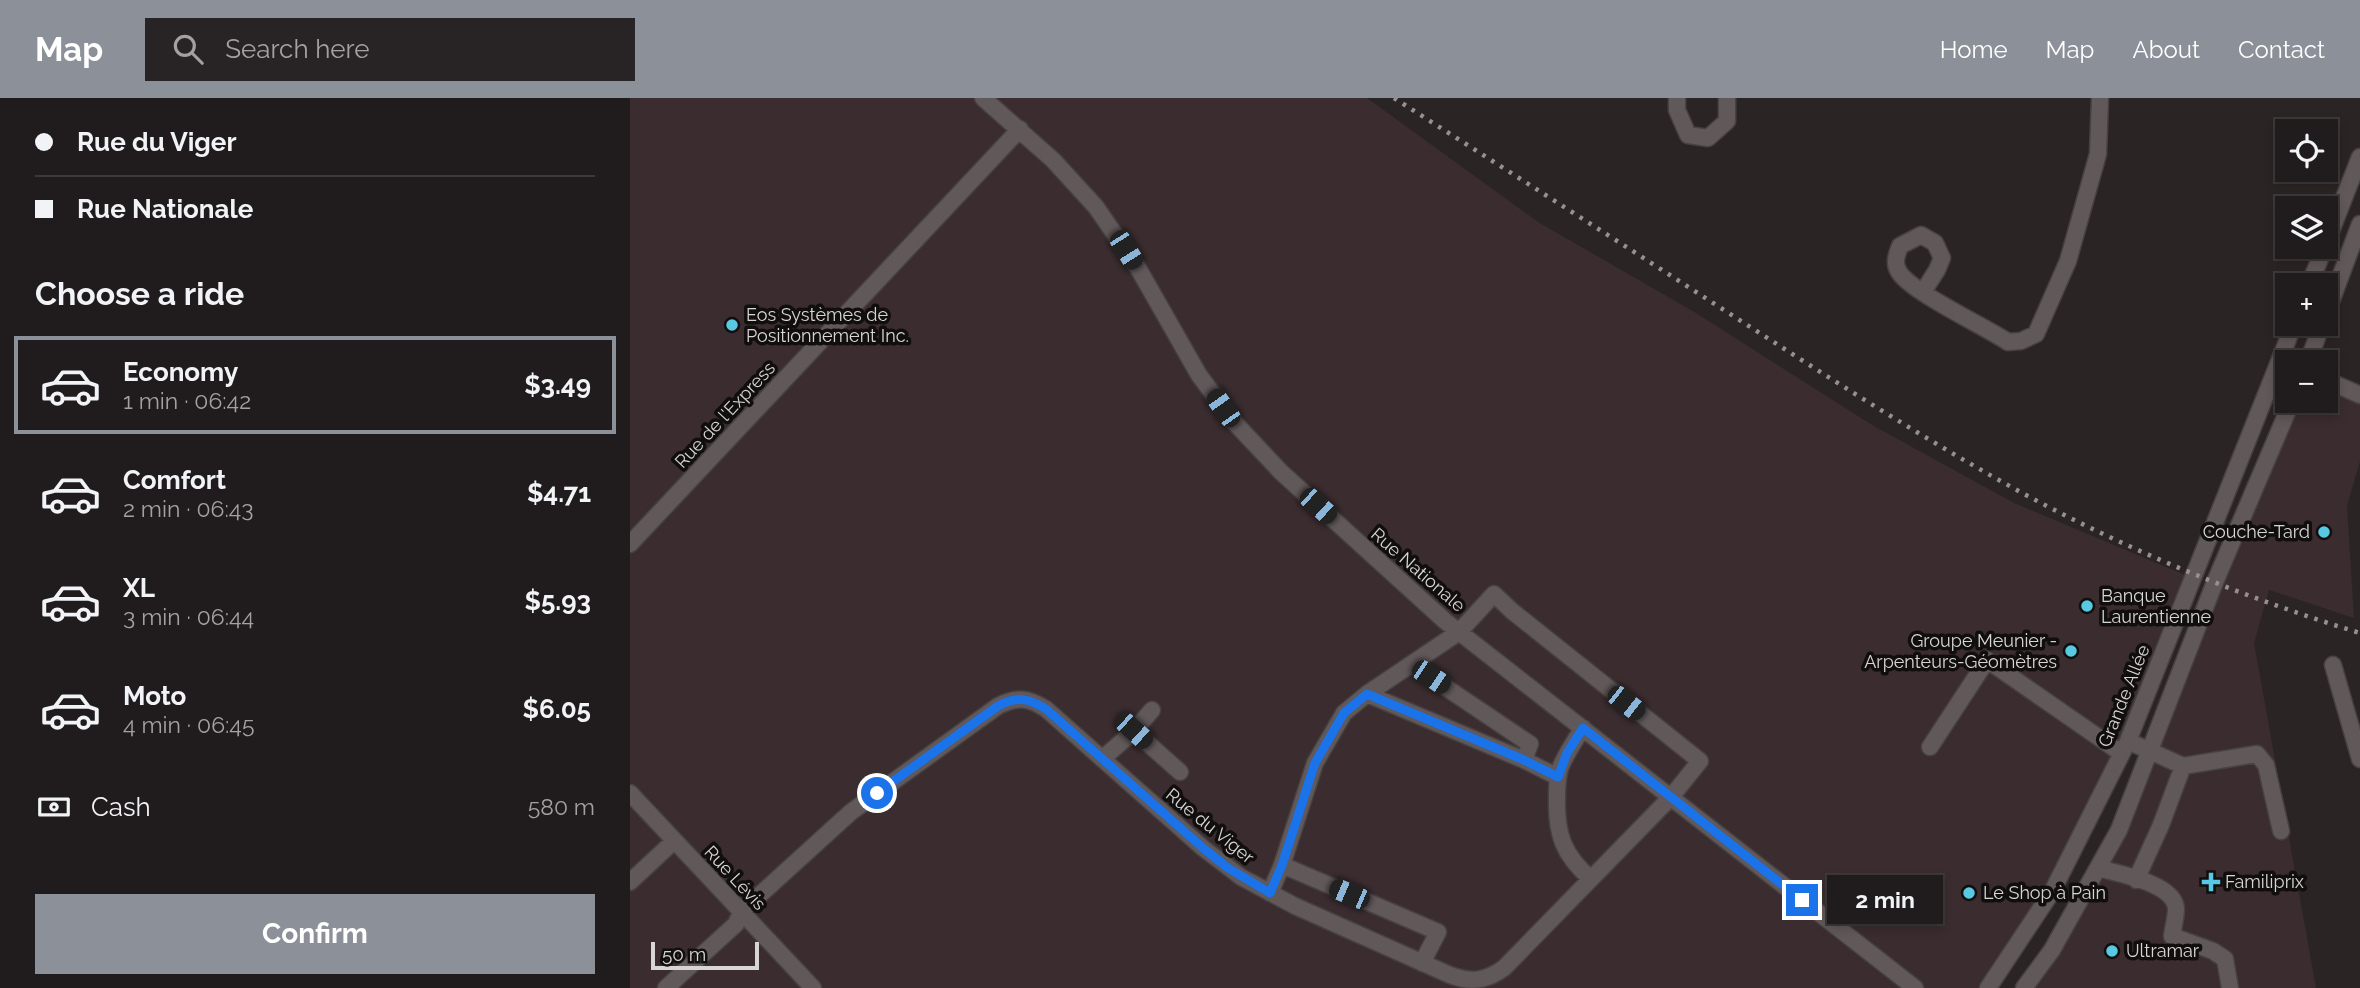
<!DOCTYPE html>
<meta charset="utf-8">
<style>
:root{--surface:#201b1c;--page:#282425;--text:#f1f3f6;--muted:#a2a1a3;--line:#3d393b;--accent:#8c9099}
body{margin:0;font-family:Raleway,sans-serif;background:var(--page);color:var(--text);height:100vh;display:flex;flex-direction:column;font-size:26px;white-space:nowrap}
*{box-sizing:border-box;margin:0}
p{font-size:23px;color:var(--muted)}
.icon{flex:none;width:38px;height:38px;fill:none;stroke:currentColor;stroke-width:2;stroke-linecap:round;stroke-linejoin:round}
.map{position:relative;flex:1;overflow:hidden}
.details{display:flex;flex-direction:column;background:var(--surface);width:630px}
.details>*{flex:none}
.guide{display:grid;align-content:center;height:154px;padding:0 35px;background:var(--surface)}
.fabs{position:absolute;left:1645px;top:21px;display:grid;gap:14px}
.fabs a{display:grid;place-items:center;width:63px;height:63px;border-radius:0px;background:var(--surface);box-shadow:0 4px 10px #0003,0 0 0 2px var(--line);font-size:35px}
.scale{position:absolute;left:21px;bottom:18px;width:108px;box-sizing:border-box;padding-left:7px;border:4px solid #d9d4d5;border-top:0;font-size:19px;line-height:24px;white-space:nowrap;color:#d9d4d5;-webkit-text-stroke:5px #110e0e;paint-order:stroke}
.end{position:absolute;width:32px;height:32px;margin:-16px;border:9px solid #1a73e8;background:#fff;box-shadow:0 0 0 4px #fff}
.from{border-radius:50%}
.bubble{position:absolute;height:49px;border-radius:0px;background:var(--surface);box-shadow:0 4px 10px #0003,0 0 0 2px var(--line);font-size:23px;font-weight:700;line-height:49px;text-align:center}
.car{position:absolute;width:21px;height:42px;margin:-21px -10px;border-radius:9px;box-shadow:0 0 5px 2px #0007;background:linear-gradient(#222 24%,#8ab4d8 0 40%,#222 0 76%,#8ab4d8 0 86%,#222 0)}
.guide b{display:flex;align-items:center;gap:24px;height:66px;font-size:26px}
.guide b+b{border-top:2px solid var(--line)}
.guide i{width:18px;height:18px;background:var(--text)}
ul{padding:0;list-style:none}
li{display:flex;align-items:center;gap:21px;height:98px;margin:0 14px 10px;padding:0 21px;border:4px solid transparent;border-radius:0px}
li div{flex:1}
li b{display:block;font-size:26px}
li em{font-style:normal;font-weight:700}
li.selected{border-color:var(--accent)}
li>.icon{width:63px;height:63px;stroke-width:1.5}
h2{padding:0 35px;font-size:32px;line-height:84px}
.pay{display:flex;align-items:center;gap:18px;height:77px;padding:0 35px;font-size:26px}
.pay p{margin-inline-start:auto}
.cta{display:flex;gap:14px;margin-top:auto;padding:14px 35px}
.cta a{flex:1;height:80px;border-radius:0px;background:var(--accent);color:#fff;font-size:28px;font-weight:700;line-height:80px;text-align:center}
header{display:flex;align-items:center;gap:42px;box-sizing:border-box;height:98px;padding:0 35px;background:var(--accent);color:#fff}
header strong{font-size:33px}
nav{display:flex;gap:38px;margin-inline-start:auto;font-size:24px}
.search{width:490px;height:63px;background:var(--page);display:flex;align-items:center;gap:18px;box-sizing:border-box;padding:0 24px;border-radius:0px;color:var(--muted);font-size:26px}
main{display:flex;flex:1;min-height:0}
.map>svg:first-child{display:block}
.built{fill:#3a2c2f}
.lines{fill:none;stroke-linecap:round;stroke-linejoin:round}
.minor-casing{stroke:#464142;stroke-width:19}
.minor{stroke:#61585a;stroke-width:16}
.rail{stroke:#969091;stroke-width:4.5;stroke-dasharray:3.5 7;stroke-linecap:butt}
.route{stroke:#1a73e8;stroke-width:9}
.poi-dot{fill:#58c9e3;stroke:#110e0e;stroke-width:2.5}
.labels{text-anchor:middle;stroke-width:7;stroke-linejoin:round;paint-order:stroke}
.poi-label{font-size:18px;fill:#d9d4d5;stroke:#110e0e;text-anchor:start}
.street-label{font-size:18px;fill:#d9d4d5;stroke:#110e0e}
</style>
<header>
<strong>Map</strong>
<div class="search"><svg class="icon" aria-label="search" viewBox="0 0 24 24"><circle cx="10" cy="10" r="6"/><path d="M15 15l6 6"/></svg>Search here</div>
<nav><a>Home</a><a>Map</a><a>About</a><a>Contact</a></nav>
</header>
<main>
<section class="details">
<div class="guide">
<b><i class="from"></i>Rue du Viger</b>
<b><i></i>Rue Nationale</b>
</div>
<h2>Choose a ride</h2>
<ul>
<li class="selected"><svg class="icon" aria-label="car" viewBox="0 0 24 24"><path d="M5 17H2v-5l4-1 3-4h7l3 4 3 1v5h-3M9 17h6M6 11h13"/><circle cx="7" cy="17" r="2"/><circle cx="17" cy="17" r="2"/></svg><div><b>Economy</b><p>1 min · 06:42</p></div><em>$3.49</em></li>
<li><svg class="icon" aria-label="car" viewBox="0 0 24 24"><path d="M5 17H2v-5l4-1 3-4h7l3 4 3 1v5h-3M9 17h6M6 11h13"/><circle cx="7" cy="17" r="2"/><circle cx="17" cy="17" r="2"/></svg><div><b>Comfort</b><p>2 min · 06:43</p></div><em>$4.71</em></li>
<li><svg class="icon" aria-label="car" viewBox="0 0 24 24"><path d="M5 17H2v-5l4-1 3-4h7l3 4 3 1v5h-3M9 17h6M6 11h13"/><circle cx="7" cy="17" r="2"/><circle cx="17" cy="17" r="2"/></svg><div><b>XL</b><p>3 min · 06:44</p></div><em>$5.93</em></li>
<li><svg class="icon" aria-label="car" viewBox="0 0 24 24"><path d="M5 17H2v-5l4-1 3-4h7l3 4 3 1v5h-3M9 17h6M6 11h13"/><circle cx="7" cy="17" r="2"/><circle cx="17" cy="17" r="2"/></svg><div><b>Moto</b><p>4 min · 06:45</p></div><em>$6.05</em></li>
</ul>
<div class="pay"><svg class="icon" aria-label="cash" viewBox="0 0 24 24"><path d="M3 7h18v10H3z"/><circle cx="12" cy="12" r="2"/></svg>Cash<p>580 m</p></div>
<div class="cta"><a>Confirm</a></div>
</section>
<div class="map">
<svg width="1730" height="890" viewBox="0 0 1730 890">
<rect width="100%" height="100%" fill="#2b2425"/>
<path class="built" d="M0,0h737l171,124 158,91 176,112 142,78 178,75 -65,163 -74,149 -65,98h-1358z
M1696,282l34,15v66l-13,45 7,112 -85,-28 -15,53 62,345h-293l96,-158 173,-429h34z"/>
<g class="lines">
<defs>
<path id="minor" d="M353,0l70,62 43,47 42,61 61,107 34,46 48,51 164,149 470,367
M1047,0v12l11,25 20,3 19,-17v-23
M1696,146l34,-87
M1679,187l16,-38
M1293,194l14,-22 5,-12 -7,-15 -14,-8 -21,11c-3,8 -7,17 -1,26 12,20 85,54 109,70l13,-1 15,-7 32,-73 30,-107 2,-56
M1696,217l34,-91
M1678,264l14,-38
M1696,282l34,15
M0,446l390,-415
M781,566l119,80 -6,16 34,17
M1703,567l27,94
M737,596l157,66
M953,630c-8,12 -16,24 -22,38 -4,10 -4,21 -4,32 -1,36 6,57 34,81
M504,633l18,-21
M1498,643l55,25 -22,59 -25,55
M1300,649l57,-87 134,93
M472,661l32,-28 46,41
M1553,668l74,-12 9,11 15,66
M0,695l183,195
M1468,770c20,6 77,15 78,41 0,9 -3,19 -4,27l41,15 12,8 5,29
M0,784l44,-41
M640,795l12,-28 156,67 -16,31
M36,890l70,-64 5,-12 110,-100 147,-106c19,-10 31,-8 48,3l157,139 38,29 54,29 155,69c21,8 36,6 54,-7l167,-171 29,-36 -188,-150 -18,-17 -35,38 -92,62 -23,19 -29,50 -33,102
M1358,890l65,-98 75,-149 166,-417
M1394,890l28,-38 67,-120 96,-248 77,-181"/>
</defs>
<use href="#minor" class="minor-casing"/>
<use href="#minor" class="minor"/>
<path class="rail" d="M764,0c111,71 222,142 333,214 98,63 196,127 299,183 106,57 219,103 334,138"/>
</g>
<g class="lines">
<path class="route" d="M247,695l121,-87c19,-10 30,-8 48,3l157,139 25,20 42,25 12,-28 33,-102 29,-50 23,-19 157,66 34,17 9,-24 16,-25 219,172"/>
</g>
<g class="poi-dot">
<circle cx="102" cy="227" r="7"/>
<circle cx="1694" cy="434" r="7"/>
<circle cx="1457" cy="508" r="7"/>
<circle cx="1441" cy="553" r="7"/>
<path d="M1577.5 773.5h7v7h7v7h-7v7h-7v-7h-7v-7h7z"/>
<circle cx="1339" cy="795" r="7"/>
<circle cx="1482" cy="853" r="7"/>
</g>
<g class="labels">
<g class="poi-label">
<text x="116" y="223">Eos Systèmes de<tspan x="116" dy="21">Positionnement Inc.</tspan></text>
<text x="1680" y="440" text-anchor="end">Couche-Tard</text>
<text x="1471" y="504">Banque<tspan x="1471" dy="21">Laurentienne</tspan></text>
<text x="1427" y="549" text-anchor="end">Groupe Meunier -<tspan x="1427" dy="21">Arpenteurs-Géomètres</tspan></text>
<text x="1595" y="790">Familiprix</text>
<text x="1353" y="801">Le Shop à Pain</text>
<text x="1496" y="859">Ultramar</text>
</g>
<g class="street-label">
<text transform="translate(95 317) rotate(-47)" y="6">Rue de l'Express</text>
<text transform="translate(788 472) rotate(41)" y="6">Rue Nationale</text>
<text transform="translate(1494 598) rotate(-68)" y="6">Grande Allée</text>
<text transform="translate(580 728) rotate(39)" y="6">Rue du Viger</text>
<text transform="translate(105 780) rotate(47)" y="6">Rue Lévis</text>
</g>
</g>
</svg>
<div class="fabs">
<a><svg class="icon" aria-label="locate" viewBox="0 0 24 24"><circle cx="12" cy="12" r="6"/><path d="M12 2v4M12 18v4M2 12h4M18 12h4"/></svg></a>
<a><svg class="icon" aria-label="layers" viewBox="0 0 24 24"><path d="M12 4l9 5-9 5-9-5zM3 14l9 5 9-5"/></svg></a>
<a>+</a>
<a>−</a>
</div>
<div class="scale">50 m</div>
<i class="end from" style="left:247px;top:695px"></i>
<i class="end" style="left:1172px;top:802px"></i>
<div class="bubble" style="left:1197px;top:777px;width:116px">2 min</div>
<i class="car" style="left:496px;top:152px;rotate:148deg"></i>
<i class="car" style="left:593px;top:310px;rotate:325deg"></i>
<i class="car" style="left:688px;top:408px;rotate:132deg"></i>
<i class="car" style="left:801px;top:579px;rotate:124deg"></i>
<i class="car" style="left:996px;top:605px;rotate:128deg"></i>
<i class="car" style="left:504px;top:633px;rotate:132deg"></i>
<i class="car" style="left:719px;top:796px;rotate:293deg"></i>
</div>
</main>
